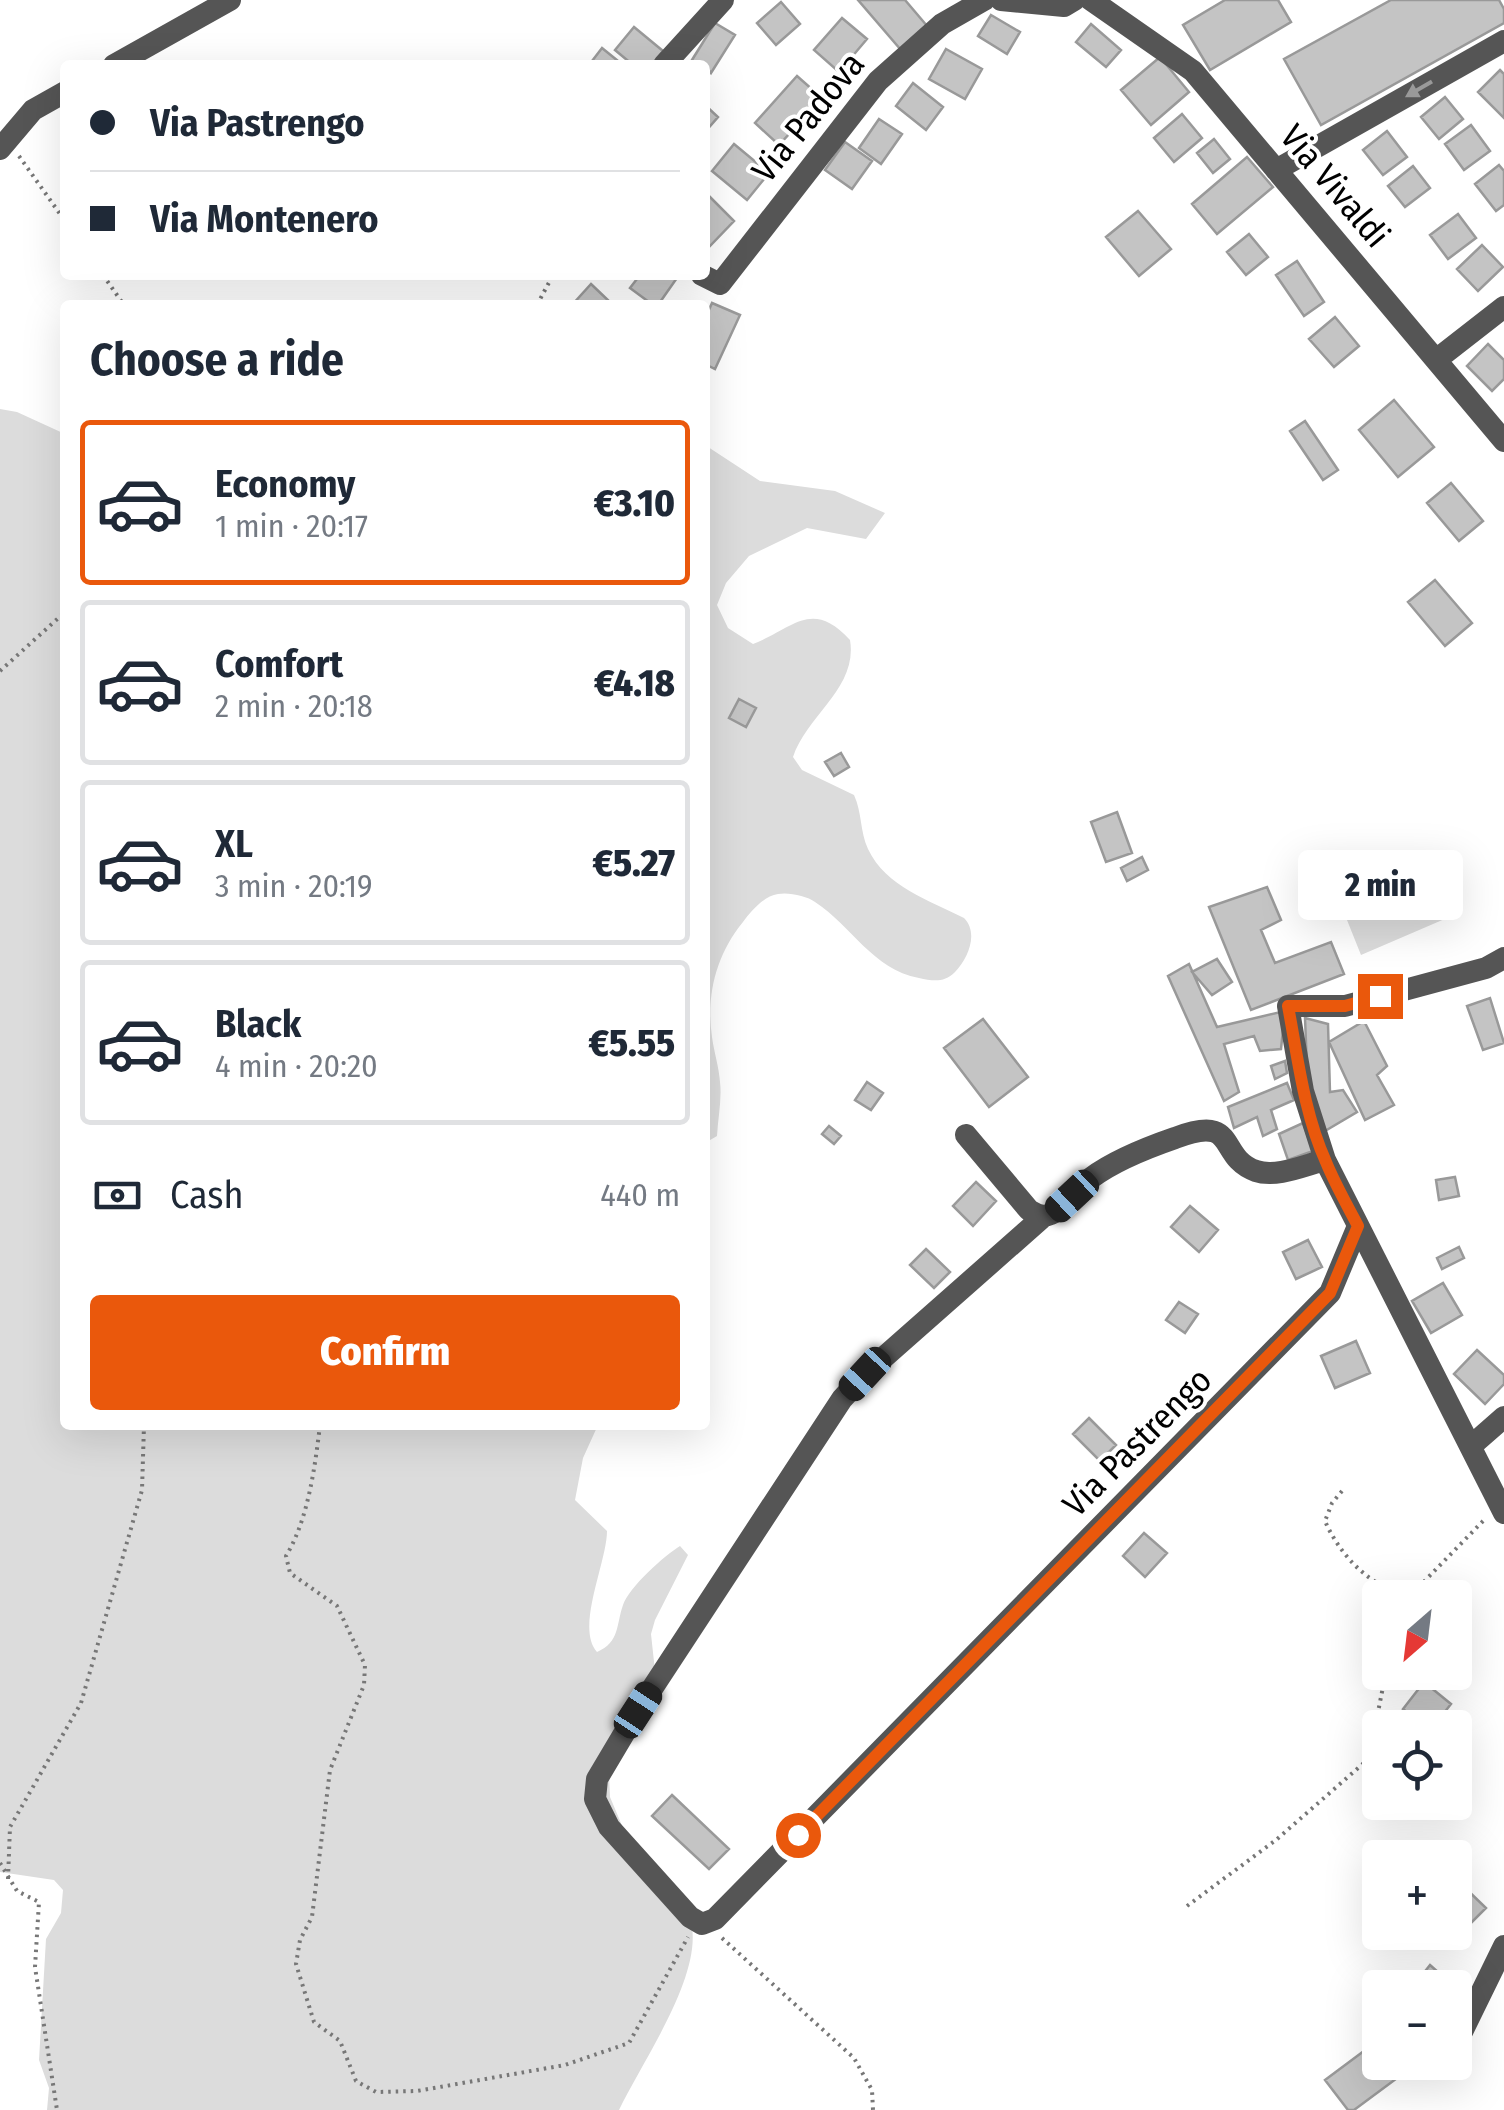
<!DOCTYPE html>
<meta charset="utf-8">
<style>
:root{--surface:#fff;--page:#f2f2f3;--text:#1f2937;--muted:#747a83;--line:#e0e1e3;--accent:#ea580c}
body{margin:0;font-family:"Fira Sans Condensed",sans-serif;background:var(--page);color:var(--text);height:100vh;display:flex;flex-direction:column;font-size:38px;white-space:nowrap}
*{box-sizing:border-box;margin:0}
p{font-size:32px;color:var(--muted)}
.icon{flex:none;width:55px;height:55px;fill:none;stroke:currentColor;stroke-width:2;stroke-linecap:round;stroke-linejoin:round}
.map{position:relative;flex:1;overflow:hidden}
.panel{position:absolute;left:60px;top:300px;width:650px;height:1130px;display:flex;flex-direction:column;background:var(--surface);border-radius:10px;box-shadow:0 10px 40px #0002}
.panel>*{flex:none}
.banner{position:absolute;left:60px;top:60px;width:650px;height:220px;border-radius:10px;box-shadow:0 10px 40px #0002;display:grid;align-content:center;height:220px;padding:0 30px;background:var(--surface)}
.needle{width:65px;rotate:208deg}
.buttons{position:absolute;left:1362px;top:1580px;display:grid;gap:20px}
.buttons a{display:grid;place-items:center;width:110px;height:110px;border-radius:10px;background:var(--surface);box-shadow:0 10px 40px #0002;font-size:50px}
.end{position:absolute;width:45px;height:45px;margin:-22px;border:12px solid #ea580c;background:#fff;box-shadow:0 0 0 5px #fff}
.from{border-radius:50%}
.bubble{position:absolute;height:70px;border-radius:10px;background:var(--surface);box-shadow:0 10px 40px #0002;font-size:32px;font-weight:800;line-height:70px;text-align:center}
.car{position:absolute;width:30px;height:60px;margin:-30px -15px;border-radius:12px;box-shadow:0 0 8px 2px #0007;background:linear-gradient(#222 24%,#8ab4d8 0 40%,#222 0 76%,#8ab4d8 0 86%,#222 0)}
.banner b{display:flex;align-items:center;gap:35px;height:95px;font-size:38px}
.banner b+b{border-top:2px solid var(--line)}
.banner i{width:25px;height:25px;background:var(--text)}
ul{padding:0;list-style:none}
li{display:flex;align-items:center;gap:30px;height:165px;margin:0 20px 15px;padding:0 10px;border:5px solid var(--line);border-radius:10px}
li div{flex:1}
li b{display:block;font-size:38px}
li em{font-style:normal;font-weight:800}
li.current{border-color:var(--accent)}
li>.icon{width:90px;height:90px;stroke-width:1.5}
h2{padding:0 30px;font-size:45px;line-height:120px}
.pay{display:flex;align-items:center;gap:25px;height:110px;padding:0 30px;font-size:38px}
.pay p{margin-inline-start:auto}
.action{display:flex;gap:20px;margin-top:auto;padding:20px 30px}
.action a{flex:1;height:115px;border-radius:10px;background:var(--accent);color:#fff;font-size:40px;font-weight:800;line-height:115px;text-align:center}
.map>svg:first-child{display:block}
.green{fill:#dcdcdc}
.building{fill:#c4c4c4;stroke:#999;stroke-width:2.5}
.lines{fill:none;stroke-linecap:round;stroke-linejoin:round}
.path{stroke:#777;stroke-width:4;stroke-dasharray:2.5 5;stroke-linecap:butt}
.minor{stroke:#555;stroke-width:22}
.oneway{fill:#999}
.route{stroke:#ea580c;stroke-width:12}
.labels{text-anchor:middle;stroke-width:8;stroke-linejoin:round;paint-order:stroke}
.street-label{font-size:35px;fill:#000;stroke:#fff}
</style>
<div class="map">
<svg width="1504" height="2110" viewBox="0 0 1504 2110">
<rect width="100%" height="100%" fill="#fff"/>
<path class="green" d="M0,409l17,3 48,22v991h533l-15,33 -8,42 32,31c0,31 -32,97 -10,121 23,-10 19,-27 26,-47 6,-18 42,-50 57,-59l8,9 -33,65 -4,14 4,37 -46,101 1,25 13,31 69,99c8,53 -50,135 -73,183h-572l2,-22 -10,-28 7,-121 15,-26 2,-23 -9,-10 -54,-8z
M705,445l55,36 75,10 50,22 -19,26 -59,-11 -58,28 -23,27 -9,22 11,23 25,16c40,-15 58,-46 97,-4 8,48 -43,75 -57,117l9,13 52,25c8,17 6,37 14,54 18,38 61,51 96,69 15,15 4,41 -9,54 -11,11 -22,9 -36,6 -47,-9 -67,-52 -104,-76 -8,-6 -26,-10 -37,-8 -14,2 -27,17 -35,28 -27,33 -37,73 -31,115 2,15 7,30 8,45 2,17 -2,36 -3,54l-12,7z
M1431,868l23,47 -93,40 -18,-45z"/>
<path class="building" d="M858,0h47l23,27 -27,23z
M1225,0h53l13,22 -81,48 -27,-45z
M1391,0h108l5,9v14l-183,102 -37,-66z
M781,2l19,22 -24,21 -19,-22z
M991,15l29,17 -13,22 -29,-18z
M842,18l25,21 -28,33 -25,-22z
M715,23l20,12 -24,38 -6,-8 -13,-5z
M1091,24l30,26 -15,17 -30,-25z
M634,27l29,24 -11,14h-19l-18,-15z
M602,48l21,17h-34z
M946,49l36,20 -17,30 -36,-20z
M1160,57l29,35 -38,33 -30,-35z
M1500,70l4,4v44l-26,-26z
M797,76l25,22 -43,47 -24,-22z
M913,83l30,24 -17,23 -30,-24z
M1445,97l18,22 -24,20 -18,-22z
M705,105l13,12 -13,15z
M1182,114l20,24 -28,24 -20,-24z
M879,119l23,15 -21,30 -22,-16z
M1471,125l19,26 -26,19 -19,-26z
M1387,131l20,26 -24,18 -20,-25z
M1214,139l16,20 -17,14 -16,-20z
M845,142l27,19 -20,28 -27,-19z
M734,144l35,29 -22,27 -35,-29z
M1247,157l26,30 -56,47 -25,-30z
M1499,165l5,6v34l-8,6 -21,-27z
M1413,166l17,22 -25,19 -17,-21z
M705,192l29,29 -25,26 -4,-4z
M1138,211l33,38 -32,27 -33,-39z
M1458,214l18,24 -28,21 -18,-24z
M1249,234l19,23 -22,18 -19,-23z
M1482,245l21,22 -25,24 -21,-22z
M1297,261l27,41 -20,14 -28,-41z
M640,275h39l-21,30h-5l-23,-17z
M591,284l20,19 -2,2h-37z
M712,303l28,12 -25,54 -10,-5v-45z
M1335,317l24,29 -25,21 -25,-28z
M1488,344l16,16v19l-12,12 -25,-25z
M1394,400l40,47 -36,30 -39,-47z
M1305,421l33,49 -15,10 -33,-49z
M1451,483l32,38 -24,20 -32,-38z
M1435,580l37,43 -27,23 -37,-44z
M739,699l17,9 -10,19 -17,-9z
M841,753l8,14 -15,9 -9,-14z
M1117,812l15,41 -26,9 -15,-40z
M1142,857l6,13 -21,11 -6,-13z
M1267,887l14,33 -20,10 14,33 56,-21 13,32 -93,36 -42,-103z
M1217,959l15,23 -20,13 -20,-23z
M1189,964l28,63 68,-16 -4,38 -21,2 -6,-15 -30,8 15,48 -15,9 -56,-125z
M1490,998l14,45 -21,7 -16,-44z
M1305,1018l23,6 2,68 13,-2 14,22 -32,19 -17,-38z
M983,1019l45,58 -39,30 -45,-59z
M1364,1021l23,45 -10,9 17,30 -29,15 -36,-78z
M1285,1061l2,12 -12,6 -4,-13z
M867,1082l16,11 -12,17 -16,-10z
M1287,1083l7,17 -23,10 6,19 -14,7 -6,-19 -23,11 -6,-21z
M1303,1123l10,28 -25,9 -9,-26z
M829,1126l12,10 -7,8 -12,-10z
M1455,1177l4,19 -20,4 -3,-20z
M976,1182l20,19 -23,25 -20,-20z
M1190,1206l28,24 -19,22 -28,-25z
M1308,1240l14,27 -26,12 -13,-27z
M1459,1247l5,11 -22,11 -5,-11z
M926,1249l24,23 -16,16 -24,-23z
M1443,1283l19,32 -31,18 -19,-32z
M1179,1302l19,12 -13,19 -19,-13z
M1356,1341l14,32 -35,15 -14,-32z
M1477,1350l27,25v9l-19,20 -31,-30z
M1089,1418l27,27 -16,16 -27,-27z
M1144,1533l23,20 -22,24 -22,-21z
M1424,1682l27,22 -19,24h-6l-23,-19z
M672,1795l57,54 -20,20 -57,-53z
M1457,1880l29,28 -38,38 -14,-14h21z
M1430,1965l18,16 -5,7h-24l-4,-4z
M1380,2039v23h23l5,8 -54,40h-6l-23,-30z"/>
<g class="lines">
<path class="path" d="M19,156l46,65
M103,275l21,30
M537,305l16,-30
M0,671l65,-59
M320,1425c-5,42 -12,95 -34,131l4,17 47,33 28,59 -1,20 -34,85 -18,147 -12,23 -4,24 18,58 26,19 16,40 20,11 41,-1 148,-26 64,-22 59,-106
M1342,1491l-10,12 -7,18c14,33 49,73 87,71
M1408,1598l77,-79
M0,1863l17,28 22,11 -4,65 22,143
M8,1879l2,-52 71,-124 61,-213 2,-65
M1187,1906l89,-66 89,-78 7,-20 14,-70
M722,1938l132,120 18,32 1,20"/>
<path class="minor" d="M1001,0l63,6 10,-6
M1091,0l102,71 311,370
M114,65l116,-65
M664,65l59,-65
M0,149l33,-39 32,-18
M1276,170l228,-129
M702,275l18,9 158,-203 64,-57 42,-24
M1436,360l68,-53
M1504,958l-18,10 -141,38h-57l15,85 22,69 179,353
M966,1135l63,75c7,4 13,8 22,4 15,-7 27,-26 40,-36 24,-18 55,-30 84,-40 65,-25 41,19 81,33 20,7 49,-6 69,-11
M1044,1216l-179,158 -23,25 -204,311 -41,69 -2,20 14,28 81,90 12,7 13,-5 615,-626 28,-67
M1471,1446l33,-29
M1459,2038l45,-92"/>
</g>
<defs><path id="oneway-solid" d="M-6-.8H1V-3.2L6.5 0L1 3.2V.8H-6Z" transform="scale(2.5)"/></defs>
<use class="oneway" href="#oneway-solid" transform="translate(1419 89) rotate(150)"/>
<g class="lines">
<path class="route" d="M798,1835l532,-542 28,-67c-11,-21 -23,-42 -32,-64 -22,-49 -28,-103 -38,-156h57l35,-10"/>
</g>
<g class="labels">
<g class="street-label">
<text transform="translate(808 117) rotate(-51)" y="12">Via Padova</text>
<text transform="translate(1335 186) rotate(50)" y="12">Via Vivaldi</text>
<text transform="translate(1137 1442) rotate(-45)" y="12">Via Pastrengo</text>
</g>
</g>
</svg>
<div class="buttons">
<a><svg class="needle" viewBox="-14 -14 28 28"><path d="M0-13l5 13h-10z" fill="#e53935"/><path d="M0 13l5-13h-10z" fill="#747a83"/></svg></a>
<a><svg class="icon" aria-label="locate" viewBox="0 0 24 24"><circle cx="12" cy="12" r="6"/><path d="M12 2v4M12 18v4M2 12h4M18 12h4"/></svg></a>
<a>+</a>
<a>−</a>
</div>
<i class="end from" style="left:798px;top:1835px"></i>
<i class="end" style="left:1380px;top:996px"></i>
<div class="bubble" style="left:1298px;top:850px;width:165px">2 min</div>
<i class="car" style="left:1072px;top:1196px;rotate:227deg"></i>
<i class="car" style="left:865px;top:1374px;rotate:223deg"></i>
<i class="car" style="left:638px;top:1710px;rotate:33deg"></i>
<div class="banner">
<b><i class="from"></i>Via Pastrengo</b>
<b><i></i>Via Montenero</b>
</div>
<section class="panel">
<h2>Choose a ride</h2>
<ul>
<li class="current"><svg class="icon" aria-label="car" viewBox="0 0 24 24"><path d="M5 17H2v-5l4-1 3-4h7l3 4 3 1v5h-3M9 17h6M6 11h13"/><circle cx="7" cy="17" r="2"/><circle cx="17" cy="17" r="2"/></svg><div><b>Economy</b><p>1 min · 20:17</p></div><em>€3.10</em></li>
<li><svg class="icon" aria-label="car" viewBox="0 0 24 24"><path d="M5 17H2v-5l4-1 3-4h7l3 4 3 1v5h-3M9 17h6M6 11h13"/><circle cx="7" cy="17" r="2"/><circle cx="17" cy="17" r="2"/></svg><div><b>Comfort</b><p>2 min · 20:18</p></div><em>€4.18</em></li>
<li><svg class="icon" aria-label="car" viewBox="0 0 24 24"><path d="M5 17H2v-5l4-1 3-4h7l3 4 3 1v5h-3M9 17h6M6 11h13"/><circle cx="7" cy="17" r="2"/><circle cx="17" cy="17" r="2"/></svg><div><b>XL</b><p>3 min · 20:19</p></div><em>€5.27</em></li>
<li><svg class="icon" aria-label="car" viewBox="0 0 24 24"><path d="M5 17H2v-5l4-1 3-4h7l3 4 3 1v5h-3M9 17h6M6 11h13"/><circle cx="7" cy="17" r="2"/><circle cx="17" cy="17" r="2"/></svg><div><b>Black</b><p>4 min · 20:20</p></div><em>€5.55</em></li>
</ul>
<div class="pay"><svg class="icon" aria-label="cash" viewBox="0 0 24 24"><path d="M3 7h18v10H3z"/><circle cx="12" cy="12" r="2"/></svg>Cash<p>440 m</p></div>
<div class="action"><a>Confirm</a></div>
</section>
</div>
